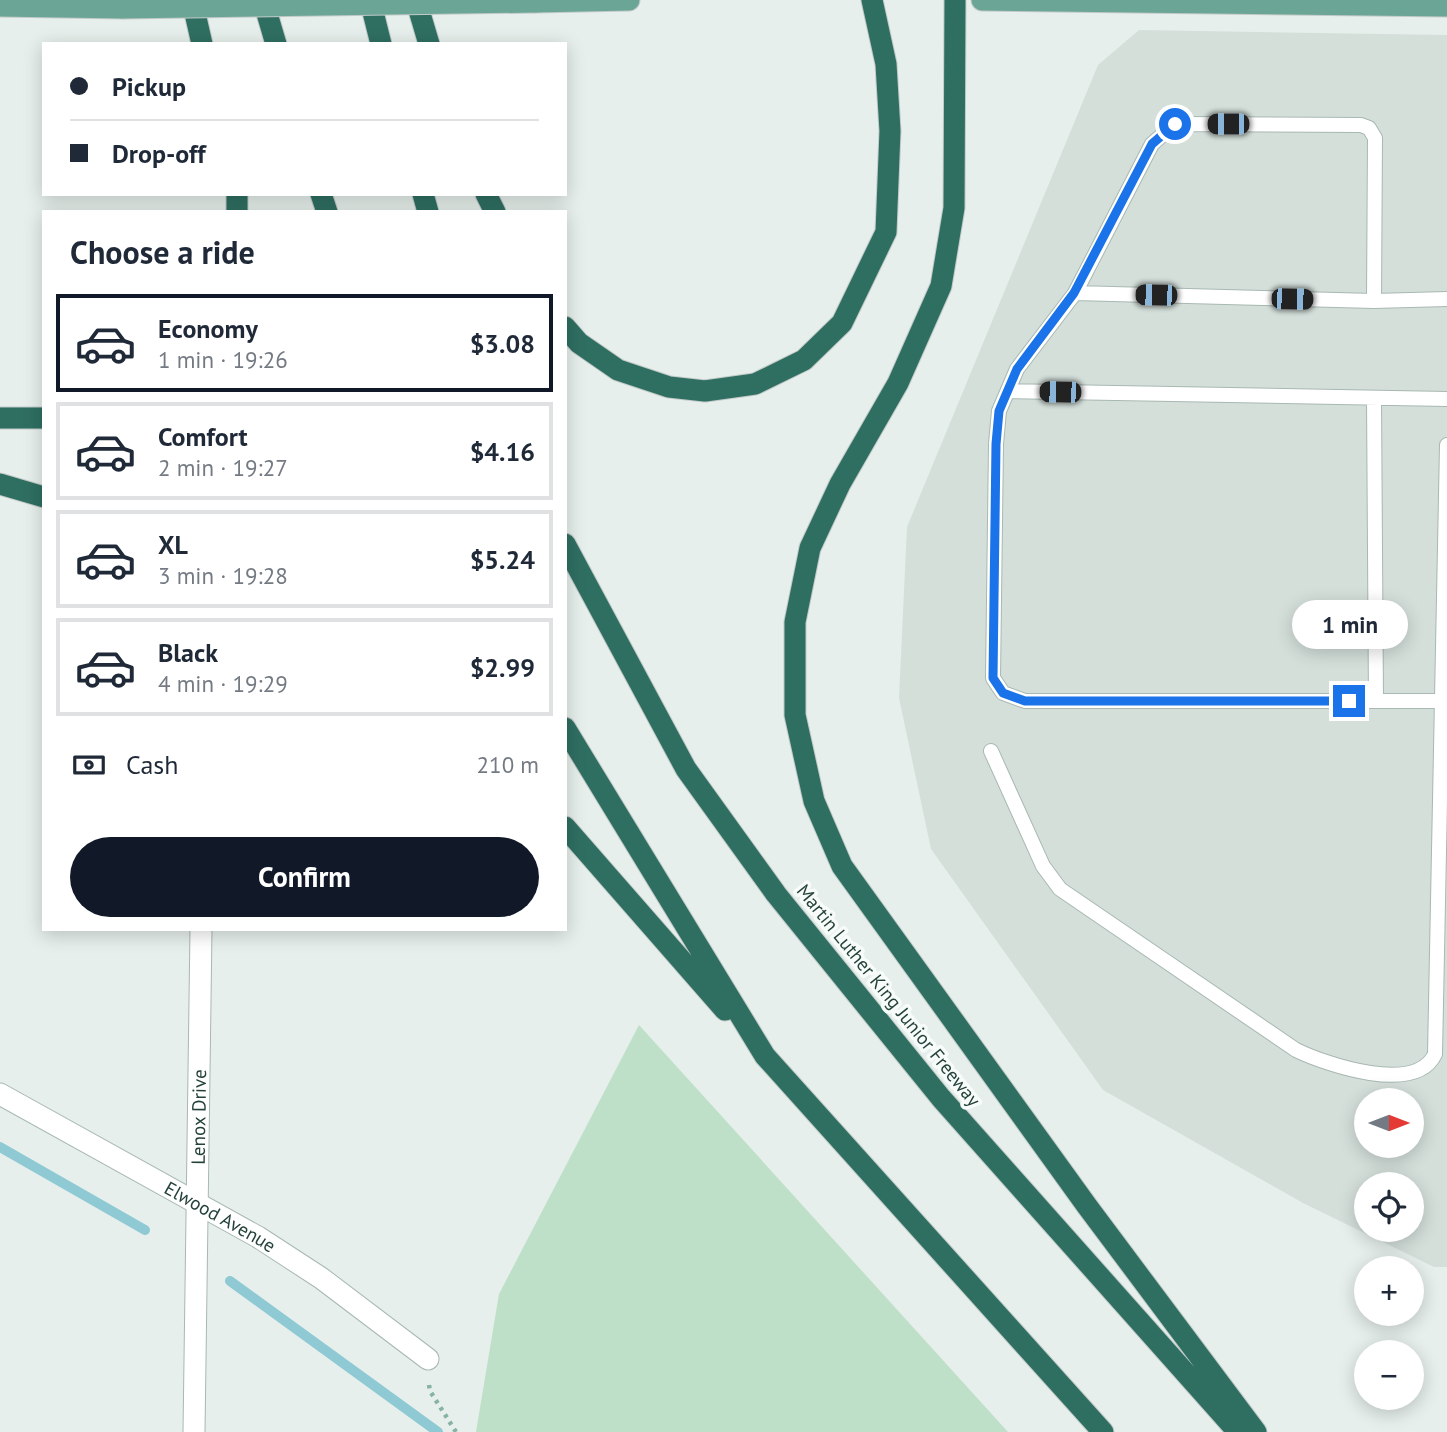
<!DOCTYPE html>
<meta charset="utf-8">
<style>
:root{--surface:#fff;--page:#f2f2f3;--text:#1f2937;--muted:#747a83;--line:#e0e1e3;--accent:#111827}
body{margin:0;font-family:"PT Sans",sans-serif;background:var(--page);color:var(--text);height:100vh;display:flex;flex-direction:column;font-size:26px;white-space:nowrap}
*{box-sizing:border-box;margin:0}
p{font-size:23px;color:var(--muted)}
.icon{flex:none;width:38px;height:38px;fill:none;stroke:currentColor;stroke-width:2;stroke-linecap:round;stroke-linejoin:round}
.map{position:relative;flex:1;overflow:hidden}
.sheet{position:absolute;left:42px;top:210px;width:525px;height:721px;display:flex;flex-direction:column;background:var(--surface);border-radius:0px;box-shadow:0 4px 18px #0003}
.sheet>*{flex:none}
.banner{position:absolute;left:42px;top:42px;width:525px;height:154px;border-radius:0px;box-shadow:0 4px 18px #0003;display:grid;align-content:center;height:154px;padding:0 28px;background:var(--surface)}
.needle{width:46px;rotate:90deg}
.tools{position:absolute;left:1354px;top:1088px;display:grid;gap:14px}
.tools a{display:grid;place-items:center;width:70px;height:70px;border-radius:50%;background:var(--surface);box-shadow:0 4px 18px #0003;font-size:35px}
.end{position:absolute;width:32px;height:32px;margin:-16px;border:9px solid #1a73e8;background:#fff;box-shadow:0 0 0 4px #fff}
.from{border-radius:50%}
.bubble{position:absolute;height:49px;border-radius:24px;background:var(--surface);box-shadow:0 4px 18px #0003;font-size:23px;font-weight:700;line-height:49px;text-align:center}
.car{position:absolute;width:21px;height:42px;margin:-21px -10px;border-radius:9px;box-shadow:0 0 5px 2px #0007;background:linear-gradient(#222 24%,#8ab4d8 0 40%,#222 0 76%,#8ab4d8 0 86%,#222 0)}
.banner b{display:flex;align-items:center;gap:24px;height:66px;font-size:26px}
.banner b+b{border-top:2px solid var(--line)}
.banner i{width:18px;height:18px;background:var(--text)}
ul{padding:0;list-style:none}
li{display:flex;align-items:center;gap:21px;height:98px;margin:0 14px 10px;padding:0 14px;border:4px solid var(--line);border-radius:0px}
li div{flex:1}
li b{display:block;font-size:26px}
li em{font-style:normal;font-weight:700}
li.selected{border-color:var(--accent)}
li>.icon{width:63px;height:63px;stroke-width:1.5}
h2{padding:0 28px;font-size:32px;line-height:84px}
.pay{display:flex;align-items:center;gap:18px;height:77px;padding:0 28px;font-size:26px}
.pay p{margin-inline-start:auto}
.primary-button{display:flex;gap:14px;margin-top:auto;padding:14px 28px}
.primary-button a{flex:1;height:80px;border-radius:42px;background:var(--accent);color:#fff;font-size:28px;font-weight:700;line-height:80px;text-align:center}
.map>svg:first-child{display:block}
.built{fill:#d4dfda;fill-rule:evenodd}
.green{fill:#bfe0c8}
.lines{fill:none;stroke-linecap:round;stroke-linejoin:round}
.stream{stroke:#8ec9d4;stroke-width:10}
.lane-casing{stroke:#a8b8b2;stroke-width:16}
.street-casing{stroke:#a8b8b2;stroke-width:23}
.primary-casing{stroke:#c2cac8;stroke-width:23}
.highway-casing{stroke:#c2cac8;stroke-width:23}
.path{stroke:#86b3a5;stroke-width:4.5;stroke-dasharray:3.5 5;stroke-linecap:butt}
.lane{stroke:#fff;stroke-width:14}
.street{stroke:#fff;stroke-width:21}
.primary{stroke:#6aa596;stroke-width:21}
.highway{stroke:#2f6f62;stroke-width:21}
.primary-bridge-casing{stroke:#c2cac8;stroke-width:23;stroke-linecap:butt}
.primary-bridge{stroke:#6aa596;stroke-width:21}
.route{stroke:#1a73e8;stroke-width:9}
.labels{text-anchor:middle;stroke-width:7;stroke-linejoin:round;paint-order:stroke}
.street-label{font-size:19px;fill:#24423a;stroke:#f7fbf9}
</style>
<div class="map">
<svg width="1447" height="1432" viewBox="0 0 1447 1432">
<rect width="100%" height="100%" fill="#e6efeb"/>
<path class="built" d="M1139,30l308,5v1232h-13l-131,-64 -200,-113 -172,-241 -32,-151 8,-171 191,-462zM1367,1101h45v45h-45zM1367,1185h45v45h-45z"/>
<path class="green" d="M639,1025l369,407h-532l23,-138z"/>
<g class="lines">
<path class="stream" d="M0,1147l145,83
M230,1281l208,151"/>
<defs>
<path id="lane" d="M1075,293l299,8
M1008,391l439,8
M1374,398l2,303
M1442,701h-417l-22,-8 -10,-15 3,-234 3,-33 18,-42 58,-76 77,-149 23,-20 186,1 8,3 6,10 -1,163 73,-2
M991,751l52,115 17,23 236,161c31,15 120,45 139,4l12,-609"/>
<g id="street">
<path id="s1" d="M0,1094l258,143 63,41 107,81"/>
<path id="s2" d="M194,1432l7,-503"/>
</g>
<path id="primary" d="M982,0l465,6
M535,2l94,-2
M0,6l123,2"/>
<path id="highway" d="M192,0l10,44
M263,0l13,44
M370,0l11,44
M416,0l13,44
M955,0l-1,208 -13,78 -43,97 -58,101 -30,64 -15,74v93l19,86 28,65 245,340 169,226
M237,194v18
M321,194l6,18
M423,194l5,18
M486,194l9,18
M565,327l14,16 39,27 51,17 36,4 50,-7 49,-24 38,-37 44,-91 4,-101 -4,-67 -14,-64
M0,418h44
M0,484l44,13
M565,544l121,225 90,125 165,204 297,334
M565,728l200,328 338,376
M565,827l160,183"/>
</defs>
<use href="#lane" class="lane-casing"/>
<use href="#street" class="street-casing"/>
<use href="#primary" class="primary-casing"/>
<use href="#highway" class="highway-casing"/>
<path class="path" d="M429,1385l1,6 26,41"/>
<use href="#lane" class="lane"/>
<use href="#street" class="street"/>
<use href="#primary" class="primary"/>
<use href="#highway" class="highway"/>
<defs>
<path id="primary-bridge" d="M123,8l412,-6"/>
</defs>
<use href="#primary-bridge" class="primary-bridge-casing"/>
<use href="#primary-bridge" class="primary-bridge"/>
</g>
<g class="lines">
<path class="route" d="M1175,124l-23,20 -78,149 -57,76 -18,42 -3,33 -3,234 10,15 22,8h324"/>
</g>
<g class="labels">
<g class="street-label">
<text transform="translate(889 995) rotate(51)" y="7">Martin Luther King Junior Freeway</text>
<text dy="7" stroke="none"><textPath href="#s2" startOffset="315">Lenox Drive</textPath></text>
<text dy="7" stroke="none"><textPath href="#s1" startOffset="252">Elwood Avenue</textPath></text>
</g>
</g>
</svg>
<div class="tools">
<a><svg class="needle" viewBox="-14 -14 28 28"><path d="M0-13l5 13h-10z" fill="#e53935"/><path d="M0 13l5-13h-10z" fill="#747a83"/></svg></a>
<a><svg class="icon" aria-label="locate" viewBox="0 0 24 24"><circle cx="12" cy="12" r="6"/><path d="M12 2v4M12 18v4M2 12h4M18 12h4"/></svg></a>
<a>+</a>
<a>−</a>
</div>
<i class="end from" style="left:1175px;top:124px"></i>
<i class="end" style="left:1349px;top:701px"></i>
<div class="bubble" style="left:1292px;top:600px;width:116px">1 min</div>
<i class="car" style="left:1228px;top:124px;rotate:270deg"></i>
<i class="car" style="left:1156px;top:295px;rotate:271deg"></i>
<i class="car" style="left:1292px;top:299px;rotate:91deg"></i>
<i class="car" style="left:1060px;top:392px;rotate:271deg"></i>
<div class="banner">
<b><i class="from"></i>Pickup</b>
<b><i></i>Drop-off</b>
</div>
<section class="sheet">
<h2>Choose a ride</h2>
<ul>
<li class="selected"><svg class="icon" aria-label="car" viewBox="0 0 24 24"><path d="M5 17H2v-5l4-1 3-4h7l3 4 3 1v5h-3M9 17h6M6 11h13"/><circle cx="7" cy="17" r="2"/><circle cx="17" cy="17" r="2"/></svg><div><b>Economy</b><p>1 min · 19:26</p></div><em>$3.08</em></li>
<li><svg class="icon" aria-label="car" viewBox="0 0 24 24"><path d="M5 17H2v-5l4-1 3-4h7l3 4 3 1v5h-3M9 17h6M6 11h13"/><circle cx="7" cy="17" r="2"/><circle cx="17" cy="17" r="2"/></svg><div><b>Comfort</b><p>2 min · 19:27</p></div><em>$4.16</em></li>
<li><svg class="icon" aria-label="car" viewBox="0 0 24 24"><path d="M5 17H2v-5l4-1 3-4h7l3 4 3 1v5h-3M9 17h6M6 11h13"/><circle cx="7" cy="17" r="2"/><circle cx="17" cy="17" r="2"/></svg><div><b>XL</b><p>3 min · 19:28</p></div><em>$5.24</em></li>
<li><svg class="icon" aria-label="car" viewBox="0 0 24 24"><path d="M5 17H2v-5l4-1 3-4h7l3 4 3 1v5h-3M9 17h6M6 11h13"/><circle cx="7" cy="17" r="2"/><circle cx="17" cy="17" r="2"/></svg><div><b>Black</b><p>4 min · 19:29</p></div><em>$2.99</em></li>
</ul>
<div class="pay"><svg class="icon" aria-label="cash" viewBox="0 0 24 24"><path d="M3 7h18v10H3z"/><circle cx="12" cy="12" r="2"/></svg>Cash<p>210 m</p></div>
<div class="primary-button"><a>Confirm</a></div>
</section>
</div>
